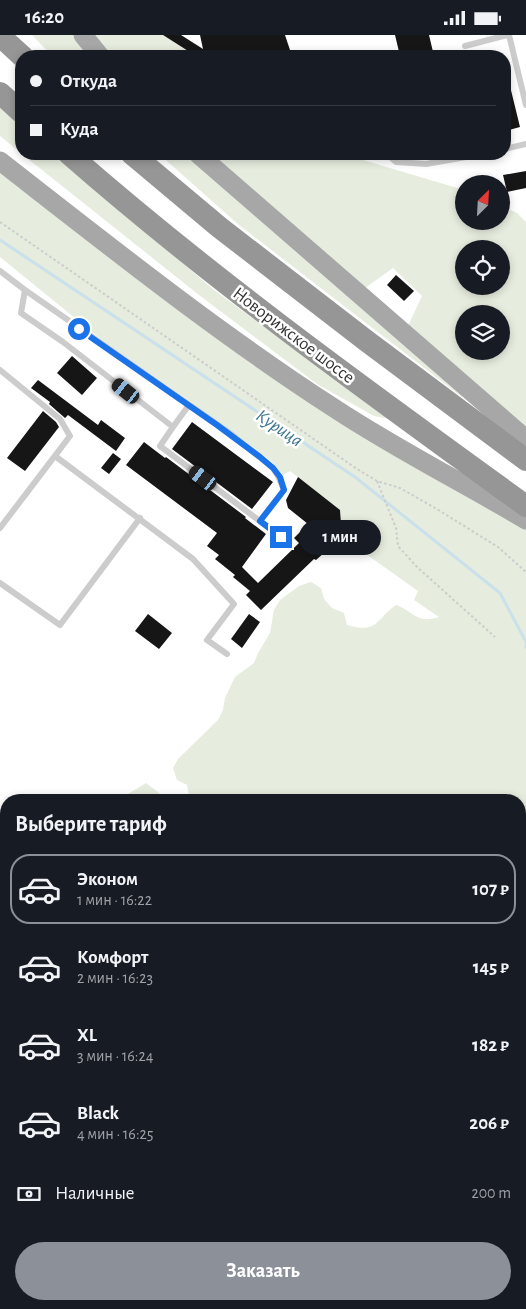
<!DOCTYPE html>
<html lang="ru">
<meta charset="utf-8">
<style>
:root{--surface:#171b24;--page:#242831;--text:#f1f3f6;--muted:#9ea1a6;--line:#363941;--accent:#8c9099}
body{margin:0;font-family:"Alegreya Sans",sans-serif;background:var(--page);color:var(--text);height:100vh;display:flex;flex-direction:column;font-size:19px;white-space:nowrap}
*{box-sizing:border-box;margin:0}
p{font-size:16px;color:var(--muted)}
.icon{flex:none;width:28px;height:28px;fill:none;stroke:currentColor;stroke-width:2;stroke-linecap:round;stroke-linejoin:round}
.map{position:relative;flex:1;overflow:hidden}
.panel{position:absolute;left:0px;top:759px;width:526px;height:516px;display:flex;flex-direction:column;background:var(--surface);border-radius:20px 20px 0 0;box-shadow:0 2px 8px #0003}
.panel>*{flex:none}
.banner{position:absolute;left:15px;top:15px;width:496px;height:110px;border-radius:20px;box-shadow:0 2px 8px #0003;display:grid;align-content:center;height:110px;padding:0 15px;background:var(--surface)}
.needle{width:32px;rotate:24deg}
.controls{position:absolute;left:455px;top:140px;display:grid;gap:10px}
.controls a{display:grid;place-items:center;width:55px;height:55px;border-radius:50%;background:var(--surface);box-shadow:0 2px 8px #0003;font-size:25px}
.end{position:absolute;width:22px;height:22px;margin:-11px;border:6px solid #1a73e8;background:#fff;box-shadow:0 0 0 2px #fff}
.from{border-radius:50%}
.bubble{position:absolute;height:35px;border-radius:18px;background:var(--surface);box-shadow:0 2px 8px #0003;font-size:16px;font-weight:700;line-height:35px;text-align:center}
.car{position:absolute;width:15px;height:30px;margin:-15px -8px;border-radius:6px;box-shadow:0 0 4px 1px #0007;background:linear-gradient(#222 24%,#8ab4d8 0 40%,#222 0 76%,#8ab4d8 0 86%,#222 0)}
.banner b{display:flex;align-items:center;gap:18px;height:48px;font-size:19px}
.banner b+b{border-top:1px solid var(--line)}
.banner i{width:12px;height:12px;background:var(--text)}
ul{padding:0;list-style:none}
li{display:flex;align-items:center;gap:15px;height:70px;margin:0 10px 8px;padding:0 5px;border:2px solid transparent;border-radius:20px}
li div{flex:1}
li b{display:block;font-size:19px}
li em{font-style:normal;font-weight:700}
li.active{border-color:var(--accent)}
li>.icon{width:45px;height:45px;stroke-width:1.5}
h2{padding:0 15px;font-size:22px;line-height:60px}
.pay{display:flex;align-items:center;gap:12px;height:55px;padding:0 15px;font-size:19px}
.pay p{margin-inline-start:auto}
.button{display:flex;gap:10px;margin-top:auto;padding:10px 15px}
.button a{flex:1;height:58px;border-radius:30px;background:var(--accent);color:#fff;font-size:20px;font-weight:700;line-height:58px;text-align:center}
.status{display:flex;justify-content:space-between;align-items:center;height:35px;padding:0 25px;background:var(--surface);direction:ltr}
.status svg{height:14px;fill:currentColor}
.map>svg:first-child{display:block}
.green{fill:#e6ecde;fill-rule:evenodd}
.water{fill:#cae0eb}
.lines{fill:none;stroke-linecap:round;stroke-linejoin:round}
.stream{stroke:#cae0eb;stroke-width:3}
.building{fill:#161616}
.path{stroke:#ccc;stroke-width:2;stroke-dasharray:2.5 2.5;stroke-linecap:butt}
.service{stroke:#ccc;stroke-width:6}
.primary{stroke:#a7a7a7;stroke-width:19}
.motorway{stroke:#969696;stroke-width:22}
.route{stroke:#1a73e8;stroke-width:6}
.labels{text-anchor:middle;stroke-width:5;stroke-linejoin:round;paint-order:stroke}
.street-label{font-size:18px;fill:#2f2f2f;stroke:#fff}
.water-label{font-size:19px;font-style:italic;fill:#3f7490;stroke:#fff}
</style>
<div class="status"><b>16:20</b><svg viewBox="0 0 49 12"><path d="M0 12V9h3v3zM5 12V6h3v6zM10 12V3h3v9zM15 12V0h3v12zM26 1h20v11H26zM47 4h2v5h-2z"/></svg></div>
<div class="map">
<svg width="526" height="1274" viewBox="0 0 526 1274">
<rect width="100%" height="100%" fill="#fff"/>
<path class="green" d="M32,0h43l17,21h-40z
M91,0h72l33,21h-88z
M0,72l21,18v28l-21,-17z
M22,119h33l159,136 176,129 -16,-3 -57,-32 -118,-89z
M159,119h29l278,243h-4l-223,-172z
M207,119h147l9,6 101,30v31h37v-15l16,7 9,9v208l-118,-104 14,-30 -29,-28 -28,20zM464,214h37v37h-37zM464,279h37v37h-37z
M0,135l238,181 288,176v302l-6,1v-30h-180l-13,-3 -18,3h-119l-3,-15 -10,-5 -4,-12 5,-9 40,-39 5,-10 2,-12 10,-21 19,-14 4,-10 12,-20 4,-23 6,-10 19,-14 12,-4 10,6 3,11 8,9 12,5 3,12c31,9 28,-5 49,-20 19,7 20,19 43,12l-25,-17 4,-9 -76,-54 -2,-27 -50,-39 -7,4 -12,-14 -80,-59 -89,-62 -102,-83z
M146,748l12,9 7,8h-47z
M6,833v23l-6,1v-20z
M526,1015v157l-6,-1v-149z"/>
<path class="water" d="M524,793l2,1v221l-6,7v-227z
M6,930v102l-6,-25v-76z
M520,1171l6,1v102h-514l-1,-5h509z"/>
<g class="lines">
<path class="stream" d="M0,205l355,237 145,116 26,49v5"/>
</g>
<path class="building" d="M163,0h18l22,14 -3,-14h85l7,21h-61l-5,-2 -2,2h-28z
M395,0h34l5,21h-34z
M505,43h3l12,49 -15,4z
M526,136v17l-19,4 -4,-17z
M396,240l18,16 -10,10 -17,-16z
M72,321l25,22 -15,17 -25,-22z
M38,345l60,45 3,-5 24,18 -9,13 -48,-36 -3,3 -16,-14 1,-2 -19,-14z
M43,376l13,11 3,5 -34,44 -18,-13z
M192,387l81,60 -21,27 -80,-60z
M144,407l21,16 1,-1 80,60 -1,1 21,16 -24,33 16,16 41,-40 -5,-5 14,-14 -20,-16 -2,-8 12,-23 42,33 2,27 -26,23 -2,-1 -53,51 -15,-15 4,-4 -17,-14 2,-2 -20,-16 4,-4 -12,-9 10,-13 -91,-68z
M113,418l8,6 -12,15 -8,-6z
M148,579l24,19 -13,16 -24,-18z
M249,579l11,8 -18,26 -11,-9z"/>
<g class="lines">
<path class="path" d="M0,187l357,247 20,12 23,7 40,23 58,36 28,25
M377,446l19,47 2,18 19,21 78,70"/>
<path class="service" d="M509,0l17,70
M465,11l42,-11
M505,114l21,-5
M387,119l9,8 30,2 57,-10
M0,236l25,19
M0,335l60,49 10,17 -70,92
M173,392l16,-22
M55,421l138,103 41,45 -27,36 20,14
M260,486l24,-31 -5,-12 -6,-10 -42,-34 -206,-144 -4,23 42,29 110,85 -13,19 121,91
M0,548l60,42 80,-107"/>
<path class="primary" d="M83,0l17,21
M198,119l328,285
M0,126c109,85 218,172 334,247 62,41 128,74 192,112"/>
<path class="motorway" d="M0,1l22,20
M0,58l21,19
M69,119c145,127 301,239 457,352
M132,119l87,73 149,115 158,118"/>
</g>
<g class="lines">
<path class="route" d="M79,294l138,96 43,32 13,11 7,9 4,13 -24,31 21,16"/>
</g>
<g class="labels">
<g class="street-label">
<text transform="translate(294 300) rotate(37)" y="6">Новорижское шоссе</text>
</g>
<g class="water-label">
<text transform="translate(280 392) rotate(34)" y="7">Курица</text>
</g>
</g>
</svg>
<div class="controls">
<a><svg class="needle" viewBox="-14 -14 28 28"><path d="M0-13l5 13h-10z" fill="#e53935"/><path d="M0 13l5-13h-10z" fill="#9ea1a6"/></svg></a>
<a><svg class="icon" aria-label="locate" viewBox="0 0 24 24"><circle cx="12" cy="12" r="6"/><path d="M12 2v4M12 18v4M2 12h4M18 12h4"/></svg></a>
<a><svg class="icon" aria-label="layers" viewBox="0 0 24 24"><path d="M12 4l9 5-9 5-9-5zM3 14l9 5 9-5"/></svg></a>
</div>
<i class="end from" style="left:79px;top:294px"></i>
<i class="end" style="left:281px;top:502px"></i>
<div class="bubble" style="left:299px;top:485px;width:82px">1 мин</div>
<i class="car" style="left:126px;top:356px;rotate:308deg"></i>
<i class="car" style="left:203px;top:443px;rotate:307deg"></i>
<div class="banner">
<b><i class="from"></i>Откуда</b>
<b><i></i>Куда</b>
</div>
<section class="panel">
<h2>Выберите тариф</h2>
<ul>
<li class="active"><svg class="icon" aria-label="car" viewBox="0 0 24 24"><path d="M5 17H2v-5l4-1 3-4h7l3 4 3 1v5h-3M9 17h6M6 11h13"/><circle cx="7" cy="17" r="2"/><circle cx="17" cy="17" r="2"/></svg><div><b>Эконом</b><p>1 мин · 16:22</p></div><em>107 ₽</em></li>
<li><svg class="icon" aria-label="car" viewBox="0 0 24 24"><path d="M5 17H2v-5l4-1 3-4h7l3 4 3 1v5h-3M9 17h6M6 11h13"/><circle cx="7" cy="17" r="2"/><circle cx="17" cy="17" r="2"/></svg><div><b>Комфорт</b><p>2 мин · 16:23</p></div><em>145 ₽</em></li>
<li><svg class="icon" aria-label="car" viewBox="0 0 24 24"><path d="M5 17H2v-5l4-1 3-4h7l3 4 3 1v5h-3M9 17h6M6 11h13"/><circle cx="7" cy="17" r="2"/><circle cx="17" cy="17" r="2"/></svg><div><b>XL</b><p>3 мин · 16:24</p></div><em>182 ₽</em></li>
<li><svg class="icon" aria-label="car" viewBox="0 0 24 24"><path d="M5 17H2v-5l4-1 3-4h7l3 4 3 1v5h-3M9 17h6M6 11h13"/><circle cx="7" cy="17" r="2"/><circle cx="17" cy="17" r="2"/></svg><div><b>Black</b><p>4 мин · 16:25</p></div><em>206 ₽</em></li>
</ul>
<div class="pay"><svg class="icon" aria-label="cash" viewBox="0 0 24 24"><path d="M3 7h18v10H3z"/><circle cx="12" cy="12" r="2"/></svg>Наличные<p>200 m</p></div>
<div class="button"><a>Заказать</a></div>
</section>
</div>
